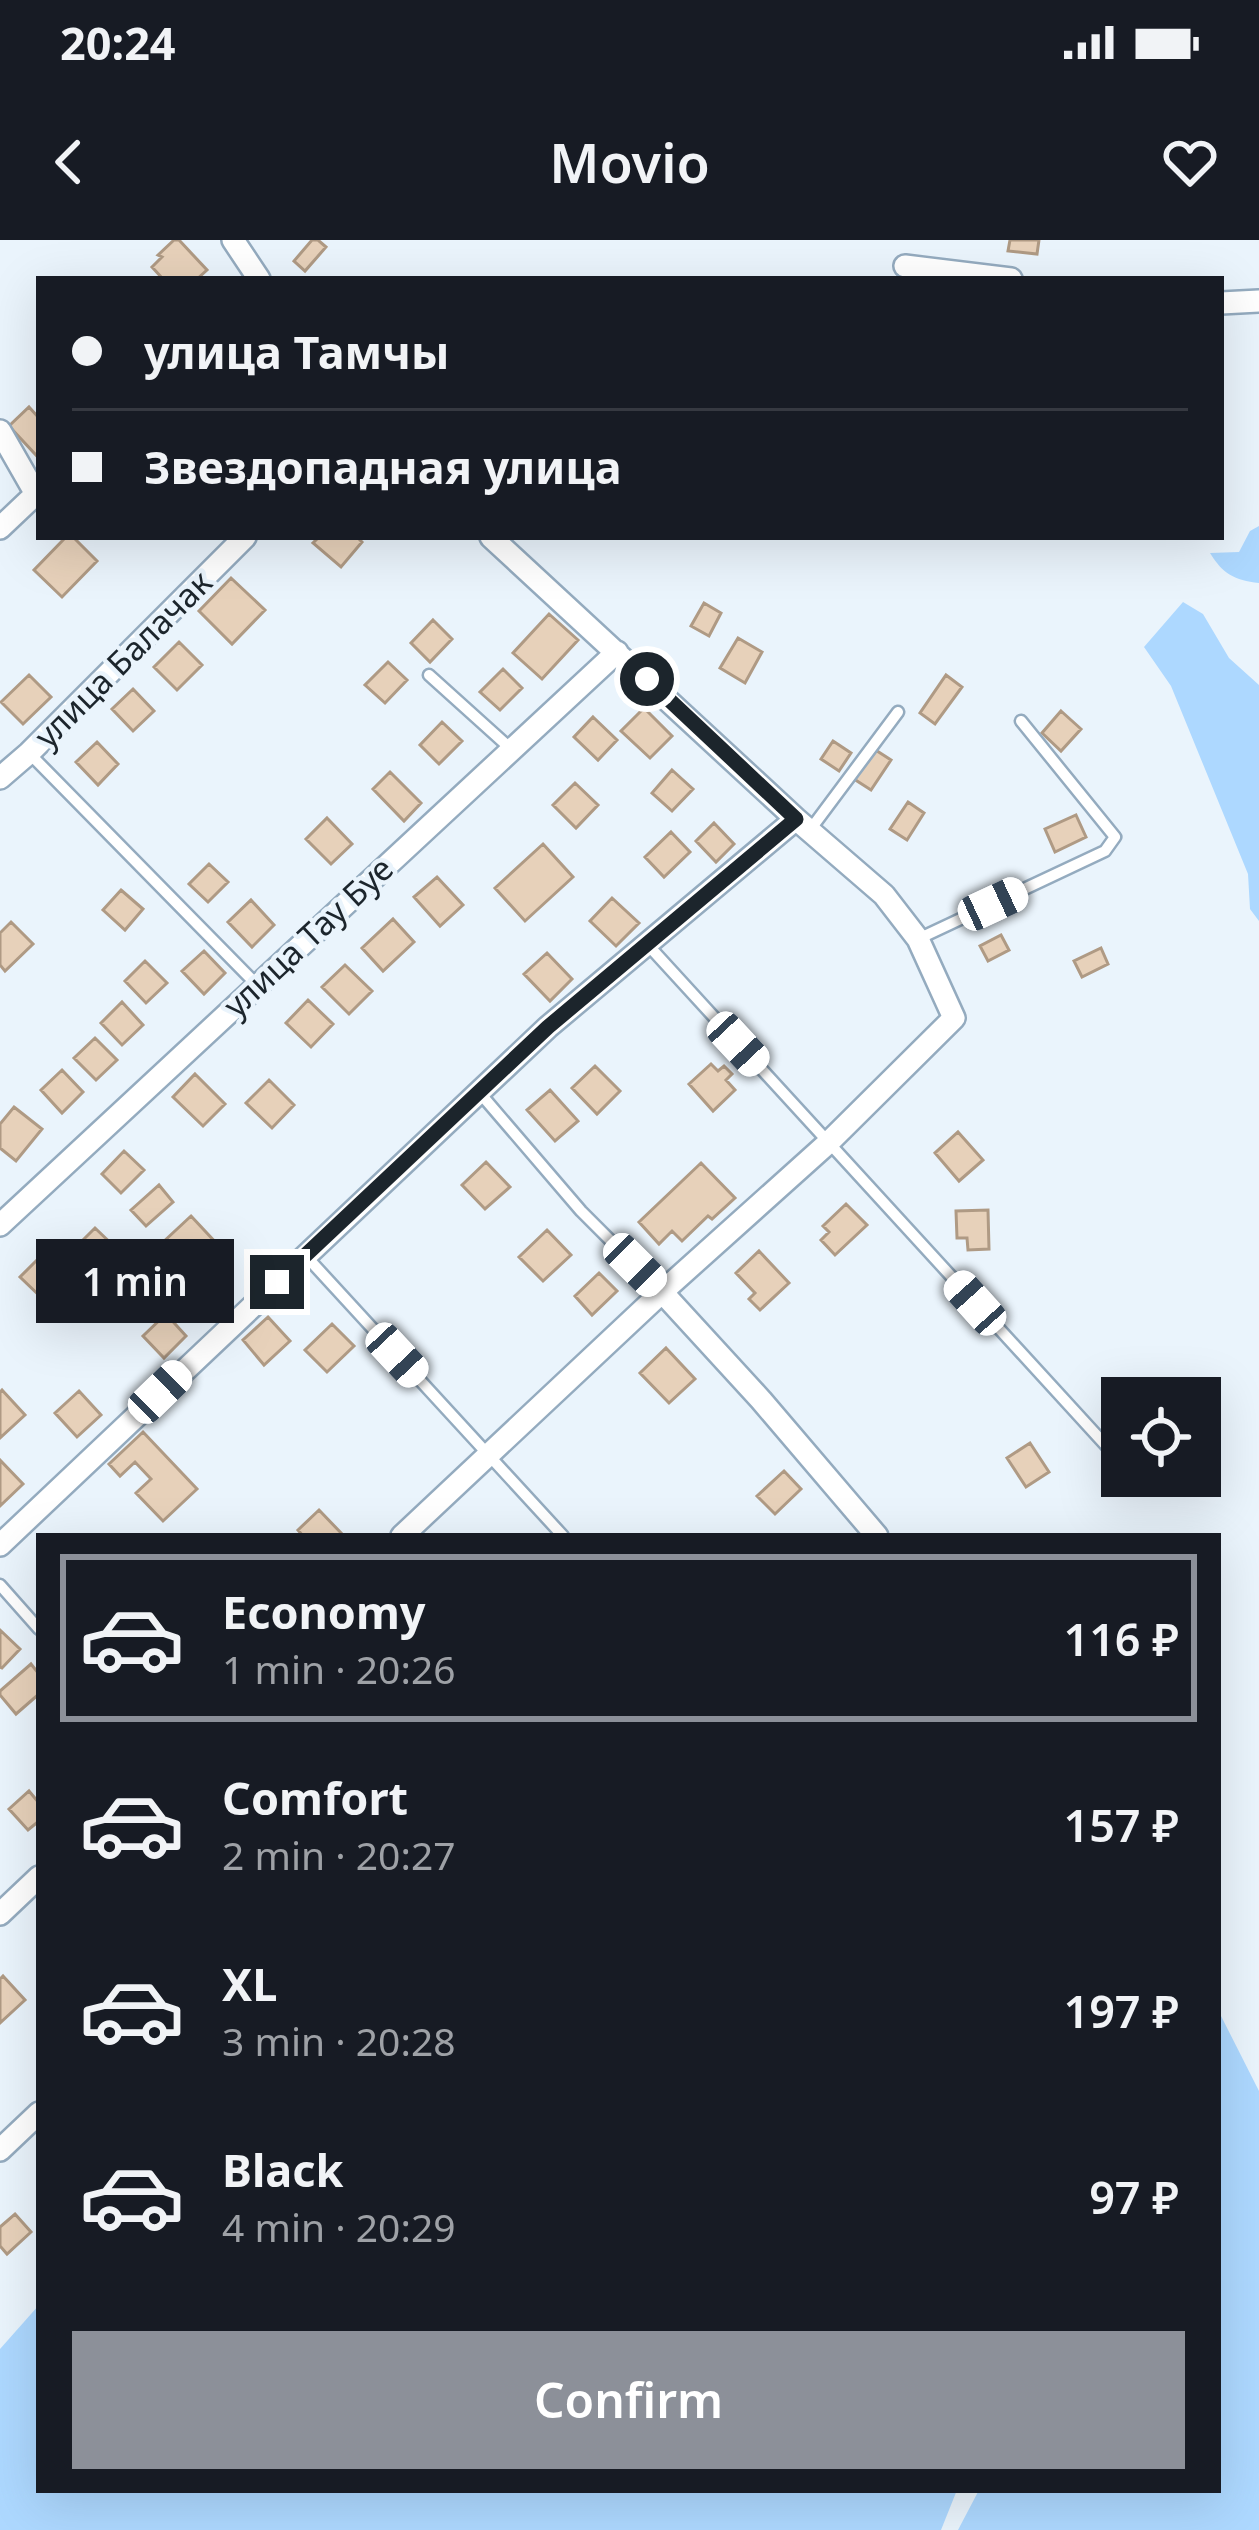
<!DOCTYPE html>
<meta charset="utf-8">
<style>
:root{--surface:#171b24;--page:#242831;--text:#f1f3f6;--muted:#9ea1a6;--line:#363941;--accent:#8c9099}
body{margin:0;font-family:"Noto Sans",sans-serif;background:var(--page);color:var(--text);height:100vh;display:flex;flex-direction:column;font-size:45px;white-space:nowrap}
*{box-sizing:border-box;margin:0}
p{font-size:39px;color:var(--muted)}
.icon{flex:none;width:66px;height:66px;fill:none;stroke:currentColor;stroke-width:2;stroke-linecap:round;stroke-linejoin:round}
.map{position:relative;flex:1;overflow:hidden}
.drawer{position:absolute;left:36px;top:1293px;width:1185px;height:960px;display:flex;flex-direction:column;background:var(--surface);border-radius:0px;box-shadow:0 12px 48px #0002}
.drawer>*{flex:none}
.banner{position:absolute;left:36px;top:36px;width:1188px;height:264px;border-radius:0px;box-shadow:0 12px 48px #0002;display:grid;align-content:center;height:264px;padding:0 36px;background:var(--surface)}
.tools{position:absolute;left:1101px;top:1137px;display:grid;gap:24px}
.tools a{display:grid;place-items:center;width:120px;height:120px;border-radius:0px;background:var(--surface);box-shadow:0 12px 48px #0002;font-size:60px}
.end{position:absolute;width:54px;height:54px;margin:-27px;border:15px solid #1c252c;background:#fff;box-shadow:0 0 0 6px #fff}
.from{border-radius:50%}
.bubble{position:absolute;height:84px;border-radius:0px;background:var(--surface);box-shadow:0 12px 48px #0002;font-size:39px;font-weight:600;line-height:84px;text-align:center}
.car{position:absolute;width:36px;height:72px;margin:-36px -18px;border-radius:15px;box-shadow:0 0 9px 3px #0007;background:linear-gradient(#fff 24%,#345 0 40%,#fff 0 76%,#345 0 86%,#fff 0)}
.banner b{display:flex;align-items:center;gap:42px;height:114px;font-size:45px}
.banner b+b{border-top:3px solid var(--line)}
.banner i{width:30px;height:30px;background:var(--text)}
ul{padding:21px 0 0;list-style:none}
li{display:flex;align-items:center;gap:36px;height:168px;margin:0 24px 18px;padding:0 12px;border:6px solid transparent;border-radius:0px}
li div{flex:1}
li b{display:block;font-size:45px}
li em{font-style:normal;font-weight:600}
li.selected{border-color:var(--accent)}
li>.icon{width:108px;height:108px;stroke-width:1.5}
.button{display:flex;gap:24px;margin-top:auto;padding:24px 36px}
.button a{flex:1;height:138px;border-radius:0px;background:var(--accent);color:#fff;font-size:48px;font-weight:600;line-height:138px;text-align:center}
.status{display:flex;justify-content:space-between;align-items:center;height:84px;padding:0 60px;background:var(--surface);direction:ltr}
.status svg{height:33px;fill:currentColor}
header{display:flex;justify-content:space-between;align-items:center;height:156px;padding:0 36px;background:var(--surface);font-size:54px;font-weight:600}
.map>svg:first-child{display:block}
.green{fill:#add8ff}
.building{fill:#e7d1ba;stroke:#af9a84;stroke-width:3}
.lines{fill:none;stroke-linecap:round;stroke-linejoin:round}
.service-casing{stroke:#94abbf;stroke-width:15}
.minor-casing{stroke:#94abbf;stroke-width:26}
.service{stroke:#fff;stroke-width:10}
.minor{stroke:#fff;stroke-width:21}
.route{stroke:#1c252c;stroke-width:15}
.labels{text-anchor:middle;stroke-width:9;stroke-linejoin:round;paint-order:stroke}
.street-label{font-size:33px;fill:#1c252c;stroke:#eaf4fc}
</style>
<div class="status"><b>20:24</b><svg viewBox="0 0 49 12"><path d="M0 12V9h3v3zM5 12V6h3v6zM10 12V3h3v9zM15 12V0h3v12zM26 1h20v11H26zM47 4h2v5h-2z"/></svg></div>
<header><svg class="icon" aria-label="back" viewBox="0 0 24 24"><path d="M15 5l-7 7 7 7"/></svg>Movio<svg class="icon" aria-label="heart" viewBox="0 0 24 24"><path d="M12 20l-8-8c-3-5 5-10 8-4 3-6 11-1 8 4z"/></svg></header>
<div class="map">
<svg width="1259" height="2290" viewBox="0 0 1259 2290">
<rect width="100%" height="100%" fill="#eaf4fc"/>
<path class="green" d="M1259,286v57c-25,-3 -36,-9 -49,-30l29,-1 11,-21z
M1183,362l20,12 26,44 30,27v236l-9,-12 -2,-35 -77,-188 -27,-39z
M1218,1770l41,81v439h-301l21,-40h239z
M39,2065v185h918l-16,40h-941v-181z"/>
<path class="building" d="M174,0h5l28,30 -10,9h-34l-11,-12 10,-10 -4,-2z
M312,0h6l8,7 -21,24 -11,-10z
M1010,0h29l-2,14 -29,-3z
M29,167l10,11v34l-3,3 -27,-29z
M66,297h7l24,24 -35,36 -28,-27z
M319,297h38l5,5 -21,25 -28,-24z
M231,338l34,32 -33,34 -33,-33z
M704,363l17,10 -12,23 -18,-10z
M549,374l29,26 -36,39 -29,-26z
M433,380l19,19 -22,23 -19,-19z
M738,398l24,14 -17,31 -25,-15z
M179,402l23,23 -25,25 -23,-23z
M388,422l19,18 -22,23 -20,-18z
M503,429l19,19 -22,22 -20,-18z
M29,435l22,22 -28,27 -22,-22z
M946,435l16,12 -27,37 -15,-11z
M133,449l21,22 -21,20 -21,-22z
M644,468l28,28 -22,22 -29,-27z
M1061,471l20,18 -20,22 -19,-18z
M593,477l24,23 -19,20 -24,-23z
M442,482l20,19 -23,23 -19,-19z
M833,501l18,12 -12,18 -18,-12z
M97,502l21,22 -20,21 -22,-23z
M874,509l17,11 -20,30 -17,-11z
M672,530l21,19 -21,22 -20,-18z
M390,532l31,31 -17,18 -31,-32z
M575,543l23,22 -22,23 -23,-23z
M908,562l16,11 -17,27 -17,-11z
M1076,575l10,22 -31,15 -10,-23z
M327,578l25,26 -21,20 -25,-25z
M714,583l20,21 -18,18 -20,-21z
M671,592l19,20 -26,25 -19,-20z
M543,604l30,33 -48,44 -30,-33z
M209,624l19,18 -20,20 -19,-18z
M437,637l26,28 -23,21 -26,-29z
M121,650l22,19 -18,21 -22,-20z
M612,658l27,25 -23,23 -26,-25z
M251,660l23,25 -22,22 -24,-25z
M393,679l21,23 -31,29 -21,-23z
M11,682l22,22 -28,27 -5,-6v-32z
M1001,695l8,15 -21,11 -8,-15z
M1101,708l7,16 -26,13 -8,-16z
M204,711l21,22 -21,21 -22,-23z
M547,713l25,26 -22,22 -26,-27z
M145,721l22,22 -21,20 -21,-22z
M345,725l27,26 -23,23 -27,-27z
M308,760l25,24 -22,23 -25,-24z
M122,762l21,23 -21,20 -21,-22z
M95,798l22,22 -21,20 -22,-22z
M711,824l7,7 6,-5 8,8 -6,6 9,10 -22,21 -24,-27z
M595,826l25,25 -23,23 -25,-26z
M62,830l21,22 -21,21 -21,-23z
M195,834l30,30 -22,22 -30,-29z
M269,840l25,25 -22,23 -26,-25z
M550,850l28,31 -23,20 -28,-31z
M14,867l28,22 -26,32 -16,-13v-24z
M958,892l25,28 -24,21 -24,-28z
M124,911l20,19 -23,23 -19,-19z
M486,922l24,25 -25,22 -23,-24z
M701,923l34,35 -23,21 -4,-3 -26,25 -10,-10 -13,13 -20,-22z
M159,945l14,17 -27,24 -15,-16z
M846,964l21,21 -32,30 -14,-15 8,-8 -6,-6z
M988,970l1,39 -21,1 -1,-12h-10l-1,-27z
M191,976l27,29 -20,18 -10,-11 -10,10 -17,-18z
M95,988l25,24 -22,23 -25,-25z
M547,990l24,25 -28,26 -24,-24z
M759,1011l30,32 -29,27 -11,-11 6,-6 -19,-20z
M42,1015l27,25 -22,23 -27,-26z
M599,1033l18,18 -25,24 -17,-19z
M166,1074l20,22 -22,22 -21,-22z
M268,1077l22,24 -26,24 -21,-25z
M332,1084l22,22 -27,26 -22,-22z
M666,1108l29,31 -26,24 -29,-30z
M2,1150l23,25 -25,23v-46z
M79,1151l22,24 -24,22 -22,-24z
M143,1192l54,57 -34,32 -27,-28 15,-14 -16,-17 -15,14 -11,-12z
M1030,1203l19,29 -23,15 -19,-29z
M0,1220l23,24 -23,22z
M784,1231l17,18 -26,25 -18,-18z
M319,1270l24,25 -1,1h-39l-5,-6z
M0,1390l20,19 -18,19 -2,-1z
M31,1424l8,10v20l-23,20 -16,-19v-4z
M29,1551l10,12v18l-11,9 -19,-21z
M3,1736l22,24 -25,23v-44z
M15,1974l16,18 -24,22 -7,-8v-19z"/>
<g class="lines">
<defs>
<path id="service" d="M429,435l82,74
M29,513l228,232
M810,590l88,-118
M918,699l187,-88 10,-14 -94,-116
M648,705l474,518
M479,852l102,119 81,81
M305,1015l258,281
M0,1345l39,44"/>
<path id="minor" d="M233,0l26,39
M905,26l106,13
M1221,63l38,-2
M0,191l36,63
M0,288l39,-37
M0,538l29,-25 216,-216
M0,985l617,-573
M662,1052l99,108 116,136
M402,1296l260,-244 166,-149 126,-125 -36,-79 -34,-44 -88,-76 -305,-282
M0,1305l548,-518 248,-208
M0,1674l39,-37
M0,1910l39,-37"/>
</defs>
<use href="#service" class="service-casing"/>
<use href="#minor" class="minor-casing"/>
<use href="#service" class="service"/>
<use href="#minor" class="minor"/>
</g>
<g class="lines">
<path class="route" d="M277,1042l271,-255 248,-208 -149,-140"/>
</g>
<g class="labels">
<g class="street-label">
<text transform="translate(123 419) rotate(-45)" y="12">улица Балачак</text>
<text transform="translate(308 697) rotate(-43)" y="12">улица Тау Буе</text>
</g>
</g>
</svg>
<div class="tools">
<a><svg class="icon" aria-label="locate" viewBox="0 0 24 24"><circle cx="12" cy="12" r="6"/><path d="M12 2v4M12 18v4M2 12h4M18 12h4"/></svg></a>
</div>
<i class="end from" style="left:647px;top:439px"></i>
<i class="end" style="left:277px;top:1042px"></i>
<div class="bubble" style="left:36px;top:999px;width:198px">1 min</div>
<i class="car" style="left:993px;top:664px;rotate:65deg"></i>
<i class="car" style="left:738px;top:804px;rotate:137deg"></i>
<i class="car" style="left:635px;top:1025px;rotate:135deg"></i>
<i class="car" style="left:975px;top:1063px;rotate:318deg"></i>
<i class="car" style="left:397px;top:1115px;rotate:137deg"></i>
<i class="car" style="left:160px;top:1152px;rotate:46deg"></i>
<div class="banner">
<b><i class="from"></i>улица Тамчы</b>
<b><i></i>Звездопадная улица</b>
</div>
<section class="drawer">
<ul>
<li class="selected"><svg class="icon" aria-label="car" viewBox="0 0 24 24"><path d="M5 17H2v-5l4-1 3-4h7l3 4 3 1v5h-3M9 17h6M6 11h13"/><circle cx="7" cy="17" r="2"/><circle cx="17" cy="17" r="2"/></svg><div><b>Economy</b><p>1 min · 20:26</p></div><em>116 ₽</em></li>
<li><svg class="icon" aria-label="car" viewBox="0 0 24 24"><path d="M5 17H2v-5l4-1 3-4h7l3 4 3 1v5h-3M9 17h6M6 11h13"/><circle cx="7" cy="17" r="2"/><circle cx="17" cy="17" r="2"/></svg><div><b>Comfort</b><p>2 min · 20:27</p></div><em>157 ₽</em></li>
<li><svg class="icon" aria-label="car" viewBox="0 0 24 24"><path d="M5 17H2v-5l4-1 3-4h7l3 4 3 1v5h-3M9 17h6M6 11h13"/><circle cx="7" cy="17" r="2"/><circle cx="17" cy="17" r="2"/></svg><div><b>XL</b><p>3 min · 20:28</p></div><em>197 ₽</em></li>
<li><svg class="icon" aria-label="car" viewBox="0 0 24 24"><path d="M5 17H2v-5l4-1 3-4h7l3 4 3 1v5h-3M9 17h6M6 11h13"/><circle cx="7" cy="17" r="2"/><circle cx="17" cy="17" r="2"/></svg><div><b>Black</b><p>4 min · 20:29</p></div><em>97 ₽</em></li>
</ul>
<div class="button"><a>Confirm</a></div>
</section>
</div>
